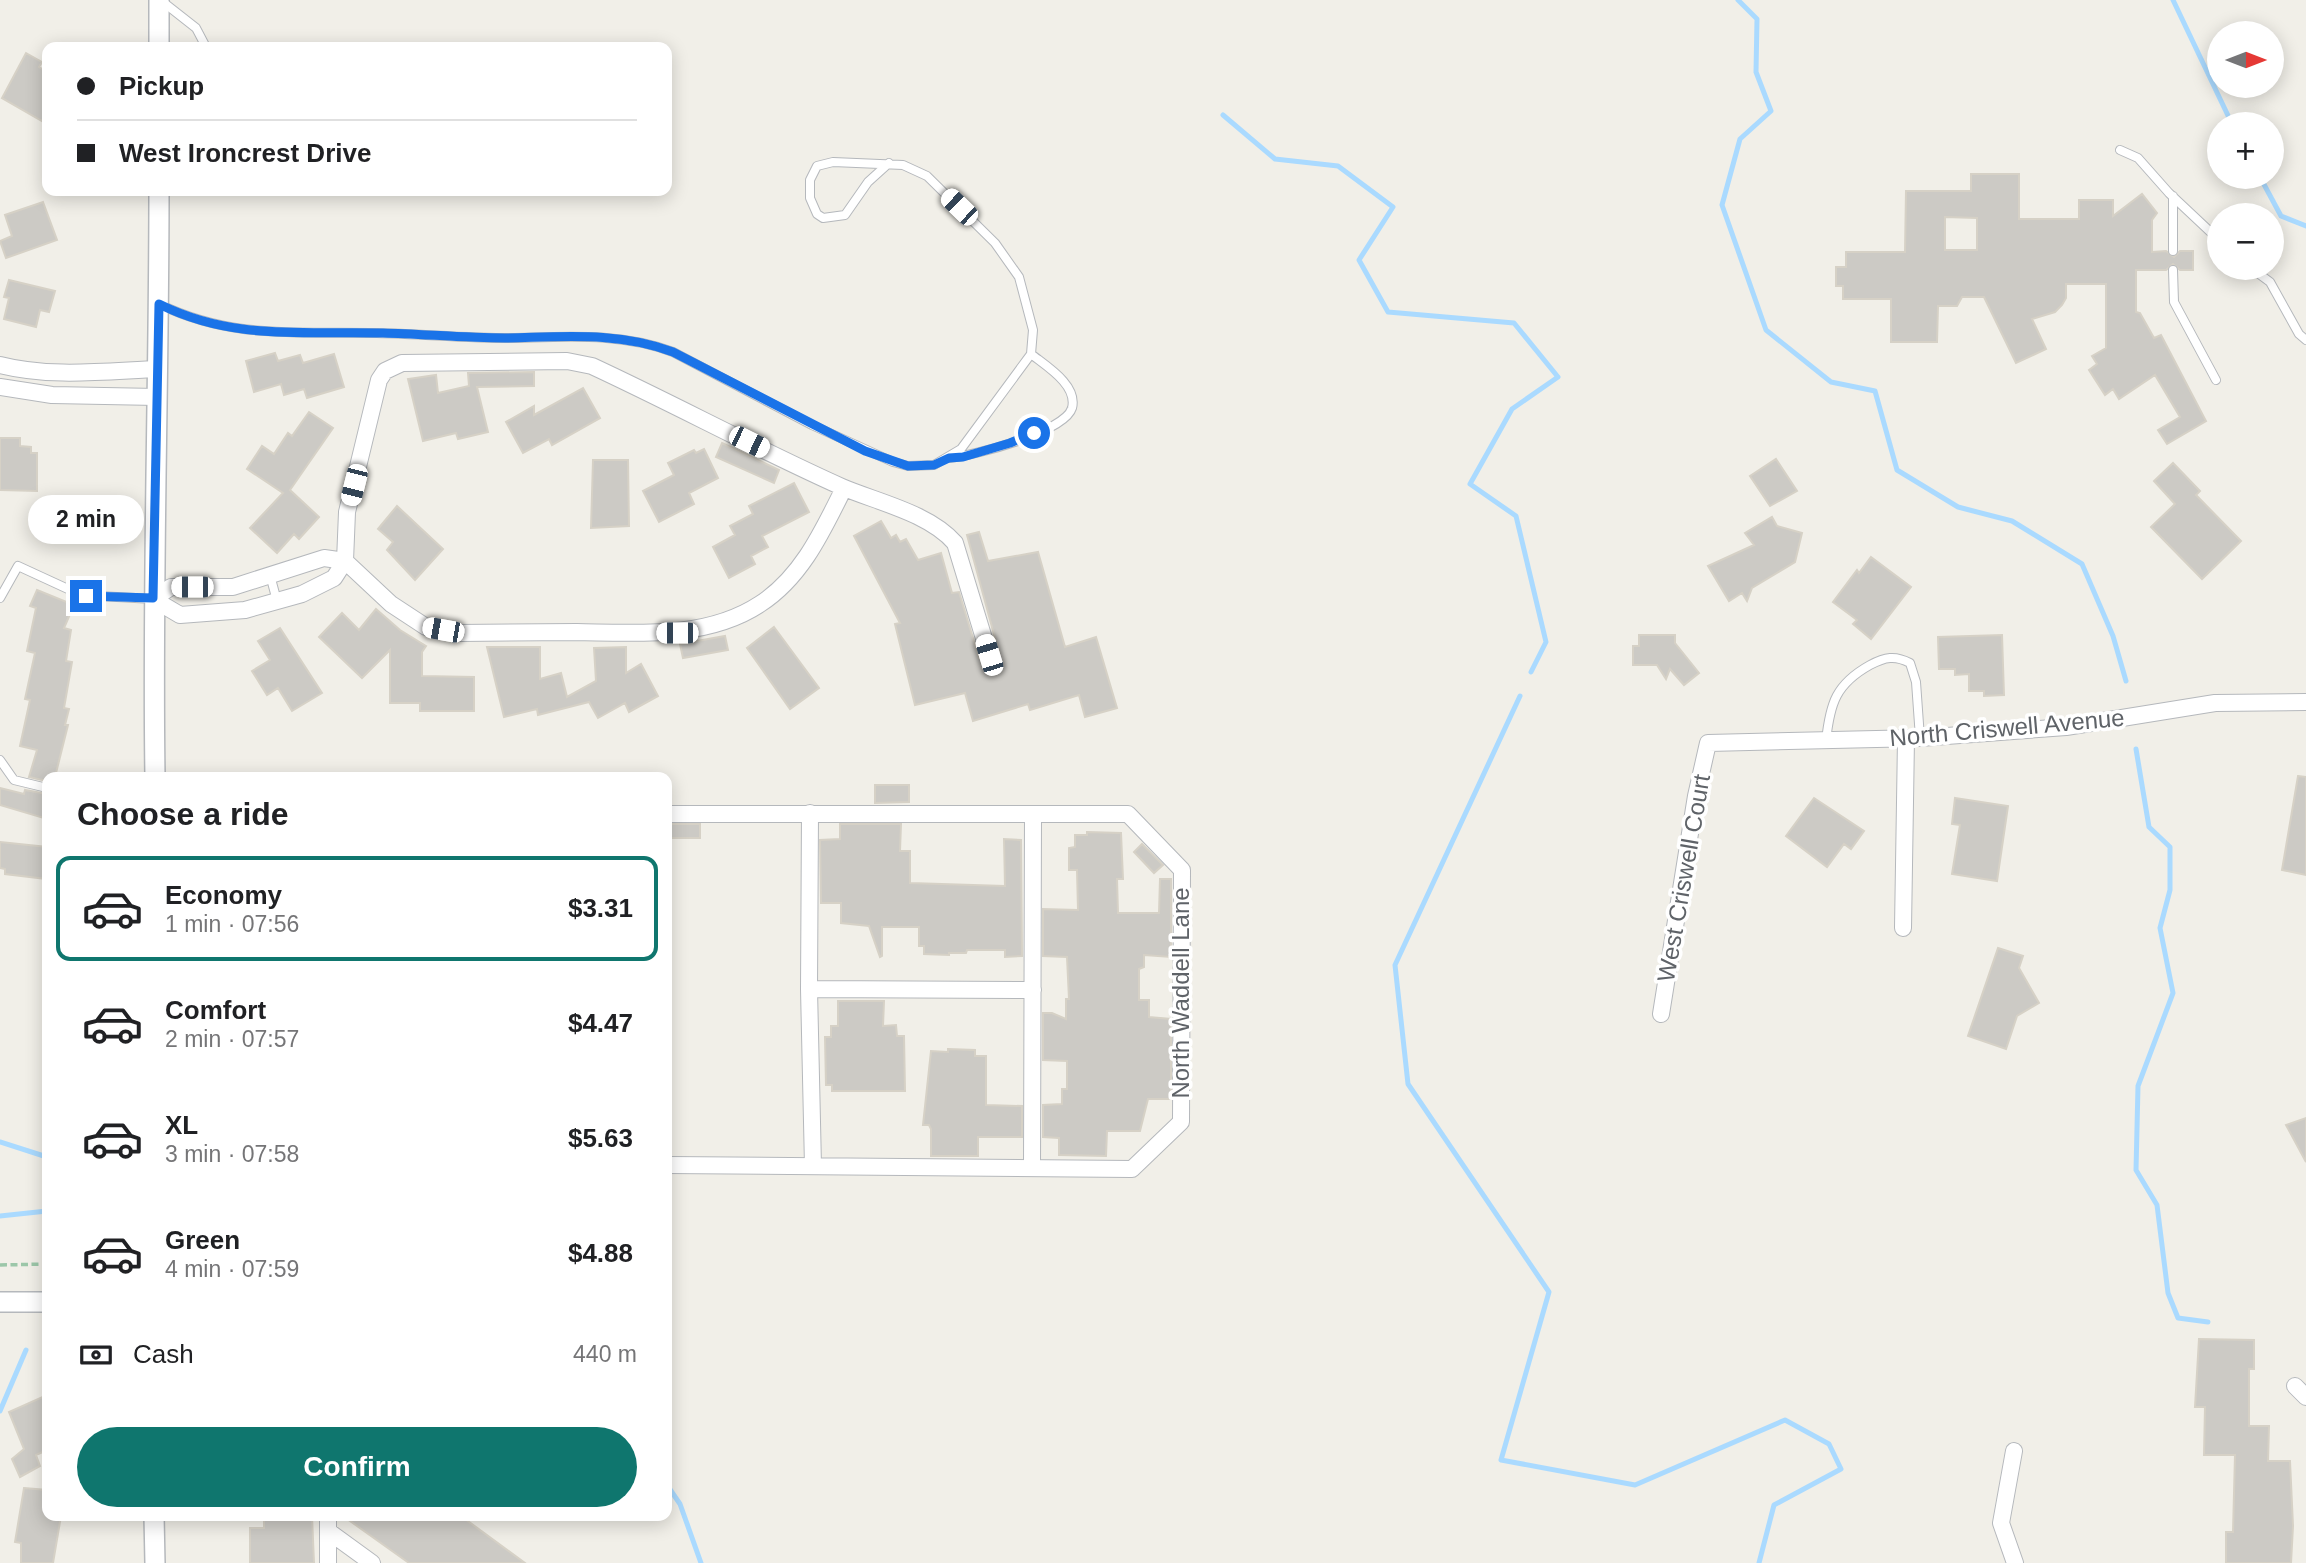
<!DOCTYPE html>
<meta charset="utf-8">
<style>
:root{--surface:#fff;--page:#f6f6f6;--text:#202124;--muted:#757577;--line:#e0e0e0;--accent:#0f766e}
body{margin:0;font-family:Helvetica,sans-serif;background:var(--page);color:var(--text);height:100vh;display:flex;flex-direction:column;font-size:26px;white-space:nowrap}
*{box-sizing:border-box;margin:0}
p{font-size:23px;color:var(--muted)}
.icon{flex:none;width:38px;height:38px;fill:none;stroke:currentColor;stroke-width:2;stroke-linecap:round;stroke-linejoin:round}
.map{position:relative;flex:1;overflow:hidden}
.panel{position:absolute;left:42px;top:772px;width:630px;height:749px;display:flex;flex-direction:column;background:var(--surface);border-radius:14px;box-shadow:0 4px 18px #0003}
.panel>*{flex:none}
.guide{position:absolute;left:42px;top:42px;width:630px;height:154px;border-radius:14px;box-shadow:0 4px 18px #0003;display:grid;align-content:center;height:154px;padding:0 35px;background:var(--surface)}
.needle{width:46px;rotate:90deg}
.fabs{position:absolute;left:2207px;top:21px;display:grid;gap:14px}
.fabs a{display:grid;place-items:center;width:77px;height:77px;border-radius:50%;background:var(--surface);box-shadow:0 4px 18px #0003;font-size:35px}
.end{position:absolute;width:32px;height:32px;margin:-16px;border:9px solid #1a73e8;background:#fff;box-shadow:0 0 0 4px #fff}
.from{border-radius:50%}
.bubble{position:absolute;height:49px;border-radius:24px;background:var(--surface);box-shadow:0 4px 18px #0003;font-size:23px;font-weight:700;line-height:49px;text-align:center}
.car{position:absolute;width:21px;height:42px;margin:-21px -10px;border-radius:9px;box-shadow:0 0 5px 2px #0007;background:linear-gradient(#fff 24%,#345 0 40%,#fff 0 76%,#345 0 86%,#fff 0)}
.guide b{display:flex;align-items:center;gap:24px;height:66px;font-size:26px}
.guide b+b{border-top:2px solid var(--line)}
.guide i{width:18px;height:18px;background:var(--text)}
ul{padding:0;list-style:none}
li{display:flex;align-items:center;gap:21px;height:105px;margin:0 14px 10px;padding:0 21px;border:4px solid transparent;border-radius:14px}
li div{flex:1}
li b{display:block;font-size:26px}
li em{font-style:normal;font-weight:700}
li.current{border-color:var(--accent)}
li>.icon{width:63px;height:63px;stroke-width:1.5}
h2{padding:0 35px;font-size:32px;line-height:84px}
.pay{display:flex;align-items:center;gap:18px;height:77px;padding:0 35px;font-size:26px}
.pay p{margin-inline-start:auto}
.button{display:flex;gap:14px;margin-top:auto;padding:14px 35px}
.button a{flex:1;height:80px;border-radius:42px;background:var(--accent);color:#fff;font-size:28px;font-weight:700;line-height:80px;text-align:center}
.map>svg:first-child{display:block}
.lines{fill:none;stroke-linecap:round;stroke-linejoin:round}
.stream{stroke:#aadaff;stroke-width:5}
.building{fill:#cccac5;stroke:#d6d1c6;stroke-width:2;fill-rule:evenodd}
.service-casing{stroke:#b5b8bc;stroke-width:10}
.minor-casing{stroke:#b5b8bc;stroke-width:18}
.tertiary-casing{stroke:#b5b8bc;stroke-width:22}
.path{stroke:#9cc7a9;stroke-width:3.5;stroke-dasharray:7 3.5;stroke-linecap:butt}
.service{stroke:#fff;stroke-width:8}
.minor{stroke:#fff;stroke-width:16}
.tertiary{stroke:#fff;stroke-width:19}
.route{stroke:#1a73e8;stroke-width:9}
.labels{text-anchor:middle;stroke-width:7;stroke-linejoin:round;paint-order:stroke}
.street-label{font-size:24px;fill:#5f6368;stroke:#fff}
</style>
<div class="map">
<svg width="2306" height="1563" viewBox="0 0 2306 1563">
<rect width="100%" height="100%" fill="#f1efe8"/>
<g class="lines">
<path class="stream" d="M1738,0l19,19 -1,53 15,39 -31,28 -18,66 44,125 65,52 44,9 22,79 61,37 54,14 70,43 31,72 13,45
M2173,0l59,124
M1223,115l52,44 63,7 55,41 -34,53 29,52 126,11 44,54 -46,32 -42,75 46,32 30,126 -15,30
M2260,177l21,39 25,10
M1520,696l-125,269 13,119 141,208 -48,168 134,25 150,-65 44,24 12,25 -67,36 -15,58
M2136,749l13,78 21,20v43l-10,38 13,65 -35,93 -2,84 21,35 11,88 10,25 30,4
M0,1142l47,15
M0,1216l47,-5
M0,1411l26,-61
M667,1485l13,19 21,59"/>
</g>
<path class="building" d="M26,53l16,9 -3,5 8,5v39l-5,10 -40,-23z
M1971,174h48v45h60v-19h34v16l29,-22 15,19 -5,7v32l14,-1 8,6 6,-6h13v19h-13l-7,-6 -7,6h-30v42l4,1 14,25 7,-3 45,86 -39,23 -9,-14 22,-13 -25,-42 -36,24 -6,-10 -8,6 -16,-25 8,-6 -5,-8 14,-8v-64h-40v14l-4,7 -7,7 -23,7 14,30 -30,14 -32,-66h-22l-5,9h-19l-1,36h-46v-43h-48v-13h-7v-19h10v-15h59l1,-61h65zM1945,217l32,1v32h-32z
M43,202l14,38 -51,18 -6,-17 12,-5 -7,-21z
M9,280l46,11 -6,21 -9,-2 -4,17 -32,-8 5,-21 -5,-1z
M275,353l3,8 22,-6 3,8 31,-9 10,33 -37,11 -3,-9 -20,6 -3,-11 -27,8 -8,-31z
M534,372v14l-57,1 11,45 -30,7 -2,-6 -33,8 -15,-62 28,-4 2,18 31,-7 -1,-13z
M583,388l17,30 -48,27 -3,-6 -26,14 -17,-31 28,-16v9z
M309,412l24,16 -43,62 29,27 -20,22 -5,-5 -17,19 -27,-25 33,-35 -36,-24 15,-23 12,8 14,-21 4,3z
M0,438h20v8l11,1v6h6v38l-37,-1z
M722,443l57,27 -5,13 -58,-26z
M704,449l14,29 -29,15 5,11 -35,18 -16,-31 31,-16 -6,-12 26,-13 2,3z
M1776,459l21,32 -27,15 -20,-30z
M593,460h35l1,66 -38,2z
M2173,463l27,28 -4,4 45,46 -39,38 -51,-52 24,-23 -21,-23z
M794,483l15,29 -47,24 6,11 -17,9 4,8 -26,14 -16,-31 22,-12 -5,-9 23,-12 -4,-8z
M397,506l46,43 -28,31 -28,-30 6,-8 -15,-13z
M1772,517l5,9 25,7 -7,29 -43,26 -5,13 -5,-8 -13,8 -21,-35 46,-21 -9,-12z
M881,521l10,17 5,-3 4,7 6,-3 12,21 23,-7 11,40 7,-1 20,66 8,7 10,-3 2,-9 -32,-118 12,-3 9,29 50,-9 27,95 31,-10 21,71 -32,9 -6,-22 -49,15 -2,-6 -55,17 -8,-28 -50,12 -20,-81 5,-1 -46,-87z
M1871,557l40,30 -40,52 -18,-15 4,-4 -24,-18 24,-32 2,3z
M37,590l37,15 -10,23 7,2 -5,31 6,1 -8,46 5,1 -4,16h3l-13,52h-8v4l-18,-4 8,-27 -17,-4 10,-46 -5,-1 10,-46 -8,-2 9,-43 -6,-2z
M376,609l24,21 26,16 -4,6v24l52,1v34h-54v-8h-30v-53l-28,28 -43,-41 23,-24 17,17z
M774,627l45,61 -29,21 -43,-61z
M280,628l42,65 -30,18 -14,-23 -11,7 -15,-24 18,-11 -12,-19z
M1639,635h36v8l24,30 -15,12 -14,-16 -4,10 -9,-14h-24v-19h6z
M2002,635l2,60 -20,1v-5h-15v-17l-14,1v-6h-16l-1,-32z
M725,636l3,14 -45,8 -3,-14z
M487,647h53v32l21,-6 6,24 29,-16 -2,-33 32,-1v26l15,-9 17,32 -29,16 -4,-9 -27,15 -9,-16 -51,13 -1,-6 -33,8z
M2298,776l8,1v98l-24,-5z
M875,785h34v17l-34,1z
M0,788l24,6 1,-4 22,4v25l-47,-14z
M1814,798l50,33 -13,18 -7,-5 -17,23 -41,-31z
M1955,798l53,8 -11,75 -45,-7 8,-49 -8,-1z
M667,824h33v14h-33z
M840,824h61l-1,27h10v32l95,3 -1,-47 17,1 1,116 -17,1v-7h-38l-1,3h-17v2l-25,-1v-8h-5v-19h-37v29l-2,1 -11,-31 -28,-3v-20h-20l-1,-63 20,-1z
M1087,832l34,1 2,46h-6l1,34h41l1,-34h11v78l-27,-2v12l-5,2v31h10v17l22,2v80h-23l-8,32h-33l-1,25 -47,-1v-17l-16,-1v-32l19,-1v-15h5v-28l-24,-1v-47h9l14,6v-20h3l-2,-42 -24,-1v-47l35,1 -1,-40h-8v-22l6,-1v-12h12z
M0,842l47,5v32l-42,-5v-5l-5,-1z
M1142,844l21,21 -9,8 -20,-21z
M1998,948l25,8 -4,12 20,35 -22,13 -11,33 -38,-13z
M838,1001h46l-1,25 13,-1 1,11h7l1,55h-73v-6h-6l-1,-48h6v-11h7z
M948,1049l27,1v6h11v49l36,1v31h-44v19h-47v-27l-2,-4h-6l8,-74 17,1z
M2306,1118v44l-20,-37z
M2199,1339l55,1v29h-5v57h20l-1,35h22l3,65 -2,37h-65v-31h7l2,-77h-31l1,-48h-10z
M47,1395v55l-11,5 4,11 -20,11 -8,-18 12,-10 -15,-37z
M24,1488l23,2v26h14l-8,47h-32v-20l-6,-1z
M264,1516h48l2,47h-64v-35h14z
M343,1516h118l64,47h-116z"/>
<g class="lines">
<defs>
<path id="service" d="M163,2l33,26 10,19
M2120,150l18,8 31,35 50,47
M2173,196v55
M2251,268l19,14 29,52 7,6
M2173,270l1,32 42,78
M159,304c74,36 139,27 218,29 45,1 89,5 133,5 56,-1 110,-6 163,14l139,73 81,37 15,4 26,-1 27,-16 70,-95 2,-24 -14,-53 -24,-34 -68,-67 -24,-11 -70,-3 -16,4 -7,14v18l7,16 6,4 22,-3 23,-33 21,-19
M949,458c24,-2 116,-26 123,-50 6,-23 -26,-42 -41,-54
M270,575l7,26
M0,598l18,-32 63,29 72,4
M1826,741c4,-38 10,-57 44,-76 15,-8 25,-10 40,-2l6,19 4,56
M0,760l14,20 33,8"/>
<path id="minor" d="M0,365c50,13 107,6 159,4
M0,387l52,8 105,2
M844,488c-21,42 -42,89 -84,116 -53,35 -122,29 -183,28 -39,0 -78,1 -118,1l-33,-6 -35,-23 -46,-43 2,-49 32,-132 6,-9 17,-8 165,-2 25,5c84,39 165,83 250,121 35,15 87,26 113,56l34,112
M324,558l21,3 -11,17 -32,16 -57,16 -65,5 -27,-16 18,-12h62z
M810,813l-1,176 224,1
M667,814h461l54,56 -1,252 -49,47 -465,-4
M1903,928l3,-189
M809,989l4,177
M1661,1014l35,-218 12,-53 212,-5 146,-11 149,-24 91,-1
M1032,1168l1,-353
M2295,1386l11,11
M2014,1451l-13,72 14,40
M328,1516v47
M328,1531l44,32"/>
<path id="tertiary" d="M159,47v-47
M155,777c-3,-196 4,-391 4,-586
M0,1302h47
M154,1516l1,47"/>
</defs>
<use href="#service" class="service-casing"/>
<use href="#minor" class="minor-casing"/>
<use href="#tertiary" class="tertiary-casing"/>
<path class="path" d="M0,1265l47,-1"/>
<use href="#service" class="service"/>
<use href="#minor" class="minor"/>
<use href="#tertiary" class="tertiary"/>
</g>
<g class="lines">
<path class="route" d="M86,596l67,2 6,-294c74,37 144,27 224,29 40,1 81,5 122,5 57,-1 113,-7 168,14l192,99 43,15 26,-1 15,-7 14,-1 47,-14 24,-10"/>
</g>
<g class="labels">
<g class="street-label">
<text transform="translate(2007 728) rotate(-5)" y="8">North Criswell Avenue</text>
<text transform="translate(1684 878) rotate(-80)" y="8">West Criswell Court</text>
<text transform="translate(1181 993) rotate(-90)" y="8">North Waddell Lane</text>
</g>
</g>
</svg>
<div class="fabs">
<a><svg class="needle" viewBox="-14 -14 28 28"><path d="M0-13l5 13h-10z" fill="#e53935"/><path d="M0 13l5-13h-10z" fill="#757577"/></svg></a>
<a>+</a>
<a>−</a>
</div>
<i class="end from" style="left:1034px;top:433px"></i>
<i class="end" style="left:86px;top:596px"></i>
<div class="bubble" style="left:28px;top:495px;width:116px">2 min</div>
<i class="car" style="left:959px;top:207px;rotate:314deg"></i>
<i class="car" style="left:749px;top:442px;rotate:116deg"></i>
<i class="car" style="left:354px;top:485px;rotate:194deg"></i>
<i class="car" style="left:192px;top:587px;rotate:270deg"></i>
<i class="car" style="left:443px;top:630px;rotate:280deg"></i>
<i class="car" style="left:677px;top:633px;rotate:270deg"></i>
<i class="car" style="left:989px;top:655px;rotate:343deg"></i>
<div class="guide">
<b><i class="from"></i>Pickup</b>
<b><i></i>West Ironcrest Drive</b>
</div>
<section class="panel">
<h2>Choose a ride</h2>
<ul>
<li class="current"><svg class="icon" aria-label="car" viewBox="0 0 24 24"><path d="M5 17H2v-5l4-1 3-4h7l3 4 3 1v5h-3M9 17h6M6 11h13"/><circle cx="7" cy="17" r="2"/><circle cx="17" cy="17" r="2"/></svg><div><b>Economy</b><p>1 min · 07:56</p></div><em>$3.31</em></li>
<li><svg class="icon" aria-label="car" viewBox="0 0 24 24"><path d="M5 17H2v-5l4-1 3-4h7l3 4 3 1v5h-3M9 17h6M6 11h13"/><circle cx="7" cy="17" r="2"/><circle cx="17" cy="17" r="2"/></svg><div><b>Comfort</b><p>2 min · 07:57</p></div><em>$4.47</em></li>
<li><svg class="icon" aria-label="car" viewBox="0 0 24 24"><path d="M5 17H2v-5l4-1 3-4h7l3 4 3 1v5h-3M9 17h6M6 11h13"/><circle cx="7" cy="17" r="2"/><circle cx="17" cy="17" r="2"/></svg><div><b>XL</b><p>3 min · 07:58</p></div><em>$5.63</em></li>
<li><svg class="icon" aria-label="car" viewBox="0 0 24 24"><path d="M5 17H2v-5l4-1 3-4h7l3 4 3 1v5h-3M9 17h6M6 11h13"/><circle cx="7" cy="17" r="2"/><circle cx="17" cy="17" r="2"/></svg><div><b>Green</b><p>4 min · 07:59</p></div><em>$4.88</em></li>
</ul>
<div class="pay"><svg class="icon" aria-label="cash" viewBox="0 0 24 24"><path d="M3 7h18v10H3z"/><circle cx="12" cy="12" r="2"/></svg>Cash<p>440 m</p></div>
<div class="button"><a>Confirm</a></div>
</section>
</div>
